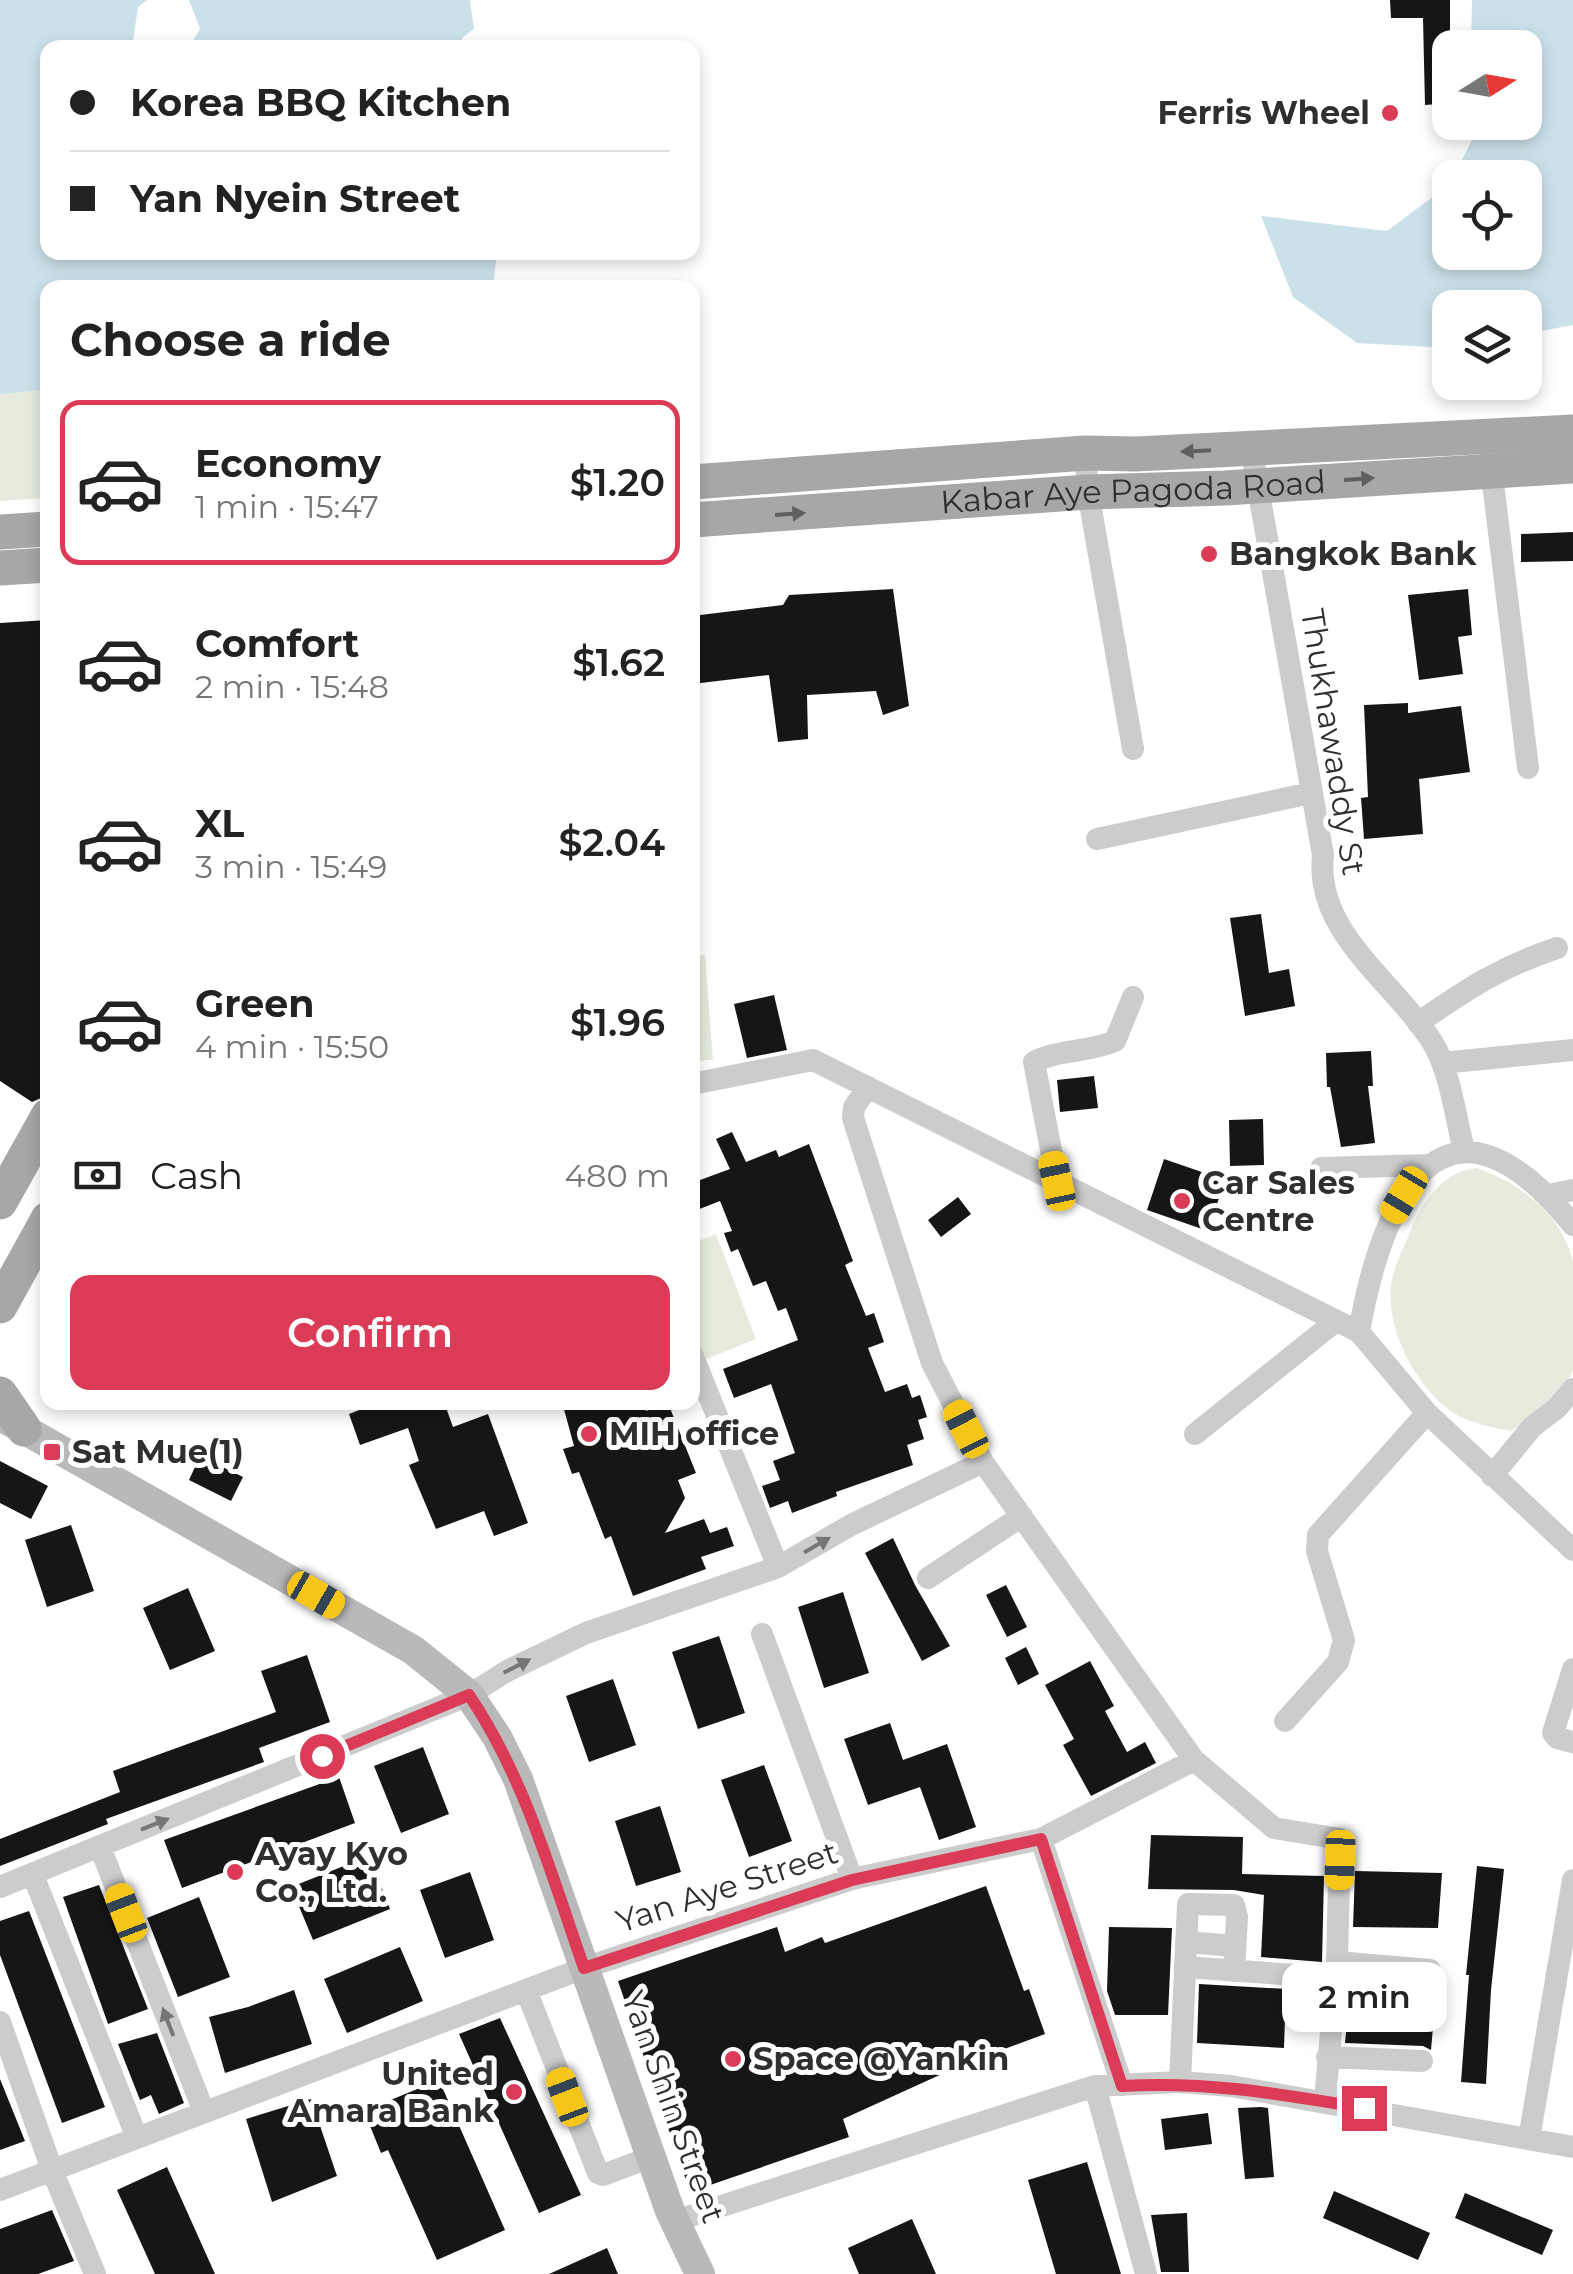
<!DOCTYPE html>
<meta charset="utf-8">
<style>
:root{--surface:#fff;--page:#f6f6f6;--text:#222;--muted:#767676;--line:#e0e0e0;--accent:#db3b56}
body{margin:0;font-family:Montserrat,sans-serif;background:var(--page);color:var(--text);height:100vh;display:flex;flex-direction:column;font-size:38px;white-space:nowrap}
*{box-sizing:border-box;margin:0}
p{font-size:32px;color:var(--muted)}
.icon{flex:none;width:55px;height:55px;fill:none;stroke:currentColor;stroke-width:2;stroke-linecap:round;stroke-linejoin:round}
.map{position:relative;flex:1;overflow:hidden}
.side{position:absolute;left:40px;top:280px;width:660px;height:1130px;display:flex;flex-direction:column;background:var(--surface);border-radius:20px;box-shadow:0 5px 15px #0003}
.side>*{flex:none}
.guide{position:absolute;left:40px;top:40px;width:660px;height:220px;border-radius:20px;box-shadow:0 5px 15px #0003;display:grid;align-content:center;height:220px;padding:0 30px;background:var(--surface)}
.needle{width:65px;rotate:79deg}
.fabs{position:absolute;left:1432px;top:30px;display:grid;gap:20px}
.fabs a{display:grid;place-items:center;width:110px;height:110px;border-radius:20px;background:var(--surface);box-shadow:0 5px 15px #0003;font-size:50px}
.end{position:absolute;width:45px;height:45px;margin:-22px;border:12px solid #db3b56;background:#fff;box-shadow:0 0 0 5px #fff}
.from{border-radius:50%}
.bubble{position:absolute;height:70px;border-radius:20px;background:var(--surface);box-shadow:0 5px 15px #0003;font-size:32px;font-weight:600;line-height:70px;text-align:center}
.car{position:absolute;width:30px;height:60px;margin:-30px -15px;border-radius:12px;box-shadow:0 0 8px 2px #0007;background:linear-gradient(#f5c518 24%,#345 0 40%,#f5c518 0 76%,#345 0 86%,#f5c518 0)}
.guide b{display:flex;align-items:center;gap:35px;height:95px;font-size:38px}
.guide b+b{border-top:2px solid var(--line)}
.guide i{width:25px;height:25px;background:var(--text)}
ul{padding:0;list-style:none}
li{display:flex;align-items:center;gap:30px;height:165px;margin:0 20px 15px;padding:0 10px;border:5px solid transparent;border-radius:20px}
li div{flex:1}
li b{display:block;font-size:38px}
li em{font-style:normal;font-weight:600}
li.selected{border-color:var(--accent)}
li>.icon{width:90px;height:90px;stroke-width:1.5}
h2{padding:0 30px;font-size:45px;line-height:120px}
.pay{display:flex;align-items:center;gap:25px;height:110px;padding:0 30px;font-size:38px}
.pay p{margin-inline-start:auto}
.cta{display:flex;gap:20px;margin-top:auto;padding:20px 30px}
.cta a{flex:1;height:115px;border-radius:20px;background:var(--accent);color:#fff;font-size:40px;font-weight:600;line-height:115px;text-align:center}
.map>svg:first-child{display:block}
.green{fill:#e6ebde}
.water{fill:#cbe1ea}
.building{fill:#161616}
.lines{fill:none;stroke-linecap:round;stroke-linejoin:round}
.minor{stroke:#ccc;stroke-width:22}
.secondary{stroke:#b9b9b9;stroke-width:30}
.primary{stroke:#a7a7a7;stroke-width:35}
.oneway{fill:#5f5f5f}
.oneway2{fill:#767676}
.route{stroke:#db3b56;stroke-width:12}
.poi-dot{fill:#db3b56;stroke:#fff;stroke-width:4}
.labels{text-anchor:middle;stroke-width:10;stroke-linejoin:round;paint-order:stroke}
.poi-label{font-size:32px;font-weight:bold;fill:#2f2f2f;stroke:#fff;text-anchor:start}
.street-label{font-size:32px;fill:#2f2f2f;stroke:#fff}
</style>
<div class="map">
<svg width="1573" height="2274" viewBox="0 0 1573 2274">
<rect width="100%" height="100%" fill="#fff"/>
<path class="green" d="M47,390v108l-47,3v-107z
M705,955l8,105 -20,1v-105z
M1476,1168c44,15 86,46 97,94v108c-10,26 -40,46 -62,61 -20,-4 -42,-8 -59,-19 -36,-25 -66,-82 -61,-127 3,-19 14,-40 21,-58 13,-29 32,-55 64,-59z
M716,1234l40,105 -52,21 -11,-29v-88z"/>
<path class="water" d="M0,0h147l-9,7 -6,40 -84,1v204l449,1 -4,34 -445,1 -1,102 -47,4z
M189,0h281l4,29 -12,9 1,9h-274l11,-18z
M1472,0h101v325l-48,9v-26h-75v40l-93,-5 -64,-46 -32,-81 126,15 63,-47v68h75v-74l-72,-1 19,-37v-17l53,-1v-74l-54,-1z"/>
<path class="building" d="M1390,0h60v103l-25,2 -2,-87h-32z
M1573,532v29l-52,1v-28z
M893,589l16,117 -26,9 -7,-24 -69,4 1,44 -30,3 -9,-67 -77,9v-68l91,-11 6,-10z
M1468,589l4,46 -14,2 5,37 -44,6 -11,-85z
M48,620v475l-16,7 -32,-21v-458z
M1408,703v10l53,-7 9,66 -51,7 4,55 -59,5 -3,-41 7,-1 -4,-92z
M1261,914l8,59 20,-4 6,37 -50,10 -15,-98z
M774,995l13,55 -40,8 -13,-54z
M1371,1051l2,35h-5l7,57 -34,4 -11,-60h-3l-1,-34z
M1094,1076l4,32 -38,4 -3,-32z
M1263,1119l1,46 -34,1 -1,-46z
M732,1132l14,30 30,-12 3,7 30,-13 44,117 -8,4 21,51 8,-3 10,29 -16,6 17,44 22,-8 5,14 8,-3 7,22 -9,3 6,19 -17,6 6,20 -77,27 1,4 -45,17 -4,-12 -18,7 -8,-22 18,-6 -7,-19 22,-8 -24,-69 -37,14 -11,-29 75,-29 -12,-32 -8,3 -12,-30 -13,5 -15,-37 -7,3 -7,-19 8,-2 -12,-30 -28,11v-29l38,-14 -14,-30z
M1164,1159l61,21 -17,51 -61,-21z
M958,1197l13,17 -30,23 -13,-17z
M365,1402h79l9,25 35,-13 40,109 -34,13 -10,-25 -48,18 -27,-64 10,-4 -11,-33 -48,17 -11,-31 18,-7z
M562,1402h83l1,9 22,-8 28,70 -18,7 7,18 -20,35 39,-14 6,14 17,-6 7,19 -33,11 5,12 -73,27 -22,-60 -6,3 -26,-67 -7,2 -9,-25 11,-3z
M200,1456l43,21 -12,24 -42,-21z
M0,1461l48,25 -17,33 -31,-16z
M71,1525l23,66 -47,16 -22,-67z
M893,1538l22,47 35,61 -28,15 -57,-108z
M1006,1585l21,42 -20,10 -21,-42z
M188,1588l27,63 -45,19 -27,-62z
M843,1592l26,81 -45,15 -26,-81z
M719,1636l26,77 -47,16 -26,-77z
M1026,1647l13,27 -21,11 -13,-27z
M307,1655l23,67 -71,26 5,14 -158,57 2,5 -108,42v-27l120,-47 -7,-21 163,-59 -15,-41z
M1090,1661l24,45 -9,5 22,41 18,-10 11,21 -65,33 -28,-51 11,-6 -29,-54z
M613,1679l23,66 -47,17 -23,-66z
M890,1723l13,37 44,-16 29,83 -37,13 -19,-53 -52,18 -24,-66z
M423,1747l26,67 -48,19 -27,-67z
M764,1765l28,76 -43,16 -28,-77z
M339,1777l16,46 -173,65 -18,-48z
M660,1806l21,66 -45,14 -21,-65z
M1151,1835l92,2 -1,37 82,2 -2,86 -61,-5 3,-62 -30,-5 -86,-1z
M369,1856l21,53 -77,31 -22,-53z
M1477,1866l27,3 -13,121 -5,94 -25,-2 8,-107h-3z
M1355,1871l87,2 -4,55 -85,-1z
M470,1872l24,68 -49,18 -25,-68z
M99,1885l49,124 -40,15 -45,-127z
M986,1886l38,105 5,-2 16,45 -79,29 -123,56 6,18 -159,55 -72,-211 159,-54 8,25 37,-15 3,6z
M199,1897l31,80 -52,20 -31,-79z
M29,1911l76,196 -43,16 -62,-168v-34z
M1109,1927l63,1 -4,87h-53l-8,-24z
M400,1947l23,54 -76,32 -23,-54z
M1199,1984l87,5 -2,59 -87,-5z
M294,1990l18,54 -87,29 -16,-56 39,-10z
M1350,1991l86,2 -5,57 -8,-4 -78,-3z
M500,2018l81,177 -42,18 -80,-179z
M157,2033l27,70 -25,11 -8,-19 -11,5 -22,-56z
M0,2079l25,62 -25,9z
M439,2080l66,150 -68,30 -49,-110 -7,3 -17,-42z
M311,2099l26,77 -65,26 -26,-83z
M1261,2107l7,1 6,69 -29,2 -7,-71z
M1208,2113l4,31 -47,6 -4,-31z
M1087,2162l34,112h-65l-28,-94z
M167,2167l48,107h-60l-38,-84z
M1334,2191l96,42 -12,27 -95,-42z
M1465,2193l88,37 -11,25 -87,-37z
M52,2210l22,51 -36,13h-38v-45z
M1187,2213l2,59h-28l-10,-57z
M912,2219l24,55h-77l-11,-26z
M607,2248l11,26h-69z"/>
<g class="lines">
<path class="minor" d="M1251,448l72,407c-9,79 74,128 111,190 17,30 21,71 30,105
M1085,453l3,39 45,257
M1490,459l38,309
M1097,839l214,-46
M1418,1023c49,-34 82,-56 139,-75
M1442,1063l131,-13
M692,1084l121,-24 546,272 68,81 146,137
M868,1087l-14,20 -1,11 79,245 51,99 211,298 80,68 66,11 -3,123
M1321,1168l108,-3
M1057,1181l-23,-119c24,-13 53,-9 81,-21l18,-44
M1548,1195l25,-5
M1359,1332c24,-138 86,-264 214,-107
M692,1354l86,213
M1195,1434l141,-113
M1492,1476l40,-49 25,-19 16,-19
M928,1578l94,-62
M762,1634l90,245
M1573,1669l-20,64 4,5 16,4
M1285,1721l53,-59 6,-22 -27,-89 1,-16 109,-122
M1041,1839l81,246
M100,1847l104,265
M33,1875l104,263
M0,1887l469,-192 38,-24 79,-38 192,-66 73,-42 132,-63
M1186,1942l49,4
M1185,1967l151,11
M526,1990l72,183 5,2 48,-18
M0,2022l52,148 43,104
M1327,2057l95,4
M1180,2082l8,-178 46,1 3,12 -3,54
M1095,2086l51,188
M1325,2101l12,-139 93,8
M1529,2139l44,-259
M0,2190l584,-222 268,-89 189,-40 153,-79
M675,2221l420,-135 85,-4 51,4 342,61"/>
<path class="secondary" d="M4,1418l409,232 56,45 28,42 21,42 152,432 30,63"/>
<g class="primary">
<path d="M692,482l393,-29 51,1 437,-22"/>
<path id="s1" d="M692,520l396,-28 137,-4 348,-22"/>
<path d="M0,532l48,-3"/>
<path d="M0,568l48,-3"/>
<path d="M0,1202l48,-86"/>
<path d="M0,1306l48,-87"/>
<path d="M0,1394l24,35"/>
</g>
</g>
<defs><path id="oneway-solid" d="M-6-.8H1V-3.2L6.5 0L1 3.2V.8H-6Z" transform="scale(2.5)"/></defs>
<g class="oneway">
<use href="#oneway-solid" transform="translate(1196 451) rotate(177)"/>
<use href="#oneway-solid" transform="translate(1359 479) rotate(-4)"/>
<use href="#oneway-solid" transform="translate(790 514) rotate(-4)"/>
</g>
<g class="oneway2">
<use href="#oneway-solid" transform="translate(817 1545) rotate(-30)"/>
<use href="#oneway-solid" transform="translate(517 1666) rotate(-27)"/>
<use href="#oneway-solid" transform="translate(155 1824) rotate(-22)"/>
<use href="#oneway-solid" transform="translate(168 2022) rotate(-111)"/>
</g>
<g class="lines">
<path class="route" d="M322,1756l147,-61c56,83 82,179 115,273l268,-88 189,-41 81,247c86,-5 158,8 242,22"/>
</g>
<g class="poi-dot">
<circle cx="1390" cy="113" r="10"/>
<circle cx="1209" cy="554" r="10"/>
<circle cx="1182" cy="1201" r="10"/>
<circle cx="589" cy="1434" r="10"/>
<rect x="42" y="1442" width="20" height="20" rx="5"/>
<circle cx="235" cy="1872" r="10"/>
<circle cx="733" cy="2059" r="10"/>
<circle cx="514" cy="2092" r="10"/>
</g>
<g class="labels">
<g class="poi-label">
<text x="1370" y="124" text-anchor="end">Ferris Wheel</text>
<text x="1229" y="565">Bangkok Bank</text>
<text x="1202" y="1194">Car Sales<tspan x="1202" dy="37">Centre</tspan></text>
<text x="609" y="1445">MIH office</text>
<text x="72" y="1463">Sat Mue(1)</text>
<text x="255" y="1865">Ayay Kyo<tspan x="255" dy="37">Co., Ltd.</tspan></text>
<text x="753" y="2070">Space @Yankin</text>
<text x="494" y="2085" text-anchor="end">United<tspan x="494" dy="37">Amara Bank</tspan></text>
</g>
<g class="street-label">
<text dy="11" stroke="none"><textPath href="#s1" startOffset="442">Kabar Aye Pagoda Road</textPath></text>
<text transform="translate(1333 742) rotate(81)" y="11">Thukhawaddy St</text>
<text transform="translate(727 1887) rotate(-18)" y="11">Yan Aye Street</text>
<text transform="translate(673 2107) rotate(70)" y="11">Yan Shin Street</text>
</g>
</g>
</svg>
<div class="fabs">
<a><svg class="needle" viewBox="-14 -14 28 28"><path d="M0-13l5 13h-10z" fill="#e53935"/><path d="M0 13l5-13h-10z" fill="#767676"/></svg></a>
<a><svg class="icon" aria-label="locate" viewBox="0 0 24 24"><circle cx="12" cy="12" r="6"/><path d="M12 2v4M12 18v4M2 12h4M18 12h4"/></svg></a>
<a><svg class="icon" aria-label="layers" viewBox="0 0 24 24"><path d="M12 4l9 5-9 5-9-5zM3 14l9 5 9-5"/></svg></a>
</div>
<i class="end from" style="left:322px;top:1756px"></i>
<i class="end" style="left:1364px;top:2108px"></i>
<div class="bubble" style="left:1282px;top:1962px;width:165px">2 min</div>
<i class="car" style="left:1057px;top:1181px;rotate:348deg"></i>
<i class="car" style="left:1404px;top:1195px;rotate:211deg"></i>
<i class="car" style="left:966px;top:1429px;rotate:333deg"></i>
<i class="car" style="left:316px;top:1595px;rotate:120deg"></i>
<i class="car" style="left:1340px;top:1860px;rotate:182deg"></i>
<i class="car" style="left:126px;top:1913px;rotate:339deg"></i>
<i class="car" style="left:567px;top:2097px;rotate:339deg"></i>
<div class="guide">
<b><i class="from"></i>Korea BBQ Kitchen</b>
<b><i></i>Yan Nyein Street</b>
</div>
<section class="side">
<h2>Choose a ride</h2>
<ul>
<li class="selected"><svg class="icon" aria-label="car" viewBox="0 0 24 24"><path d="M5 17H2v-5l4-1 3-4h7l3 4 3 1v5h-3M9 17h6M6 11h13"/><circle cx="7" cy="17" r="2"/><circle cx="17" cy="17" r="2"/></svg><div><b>Economy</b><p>1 min · 15:47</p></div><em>$1.20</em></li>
<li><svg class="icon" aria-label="car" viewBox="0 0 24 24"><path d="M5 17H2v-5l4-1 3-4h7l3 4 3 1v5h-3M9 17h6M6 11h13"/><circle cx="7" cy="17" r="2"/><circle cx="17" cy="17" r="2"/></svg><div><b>Comfort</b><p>2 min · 15:48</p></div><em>$1.62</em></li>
<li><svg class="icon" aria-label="car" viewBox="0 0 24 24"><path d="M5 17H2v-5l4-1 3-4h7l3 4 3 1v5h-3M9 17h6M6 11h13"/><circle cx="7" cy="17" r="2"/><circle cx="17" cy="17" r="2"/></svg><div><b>XL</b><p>3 min · 15:49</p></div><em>$2.04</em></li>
<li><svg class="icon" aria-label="car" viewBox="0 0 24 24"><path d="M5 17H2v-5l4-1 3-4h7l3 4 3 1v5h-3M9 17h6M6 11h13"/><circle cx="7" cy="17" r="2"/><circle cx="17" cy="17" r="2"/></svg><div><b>Green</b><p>4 min · 15:50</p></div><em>$1.96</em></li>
</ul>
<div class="pay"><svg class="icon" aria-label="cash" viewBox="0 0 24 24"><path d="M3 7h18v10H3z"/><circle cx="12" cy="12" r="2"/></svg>Cash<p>480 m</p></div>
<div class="cta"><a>Confirm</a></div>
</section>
</div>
